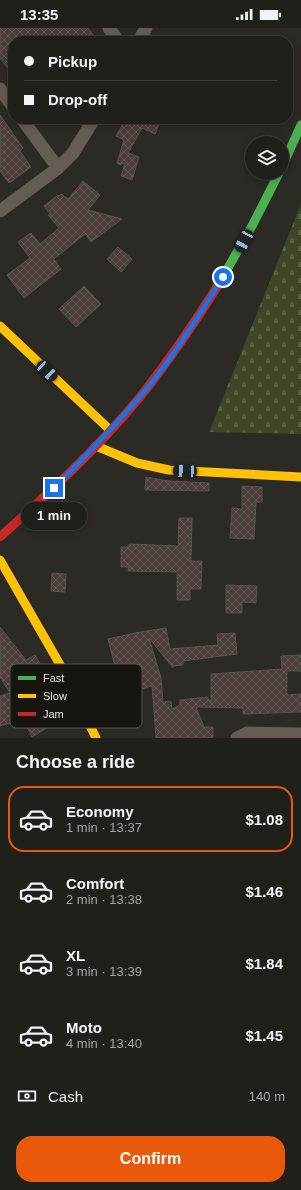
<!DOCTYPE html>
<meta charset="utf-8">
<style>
:root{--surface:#20201b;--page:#282824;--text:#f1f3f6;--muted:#a2a3a3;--line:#3d3e3a;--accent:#ea580c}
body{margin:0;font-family:Helvetica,sans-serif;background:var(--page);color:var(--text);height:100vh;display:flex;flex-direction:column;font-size:15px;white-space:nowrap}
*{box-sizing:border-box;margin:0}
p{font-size:13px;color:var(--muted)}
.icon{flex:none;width:22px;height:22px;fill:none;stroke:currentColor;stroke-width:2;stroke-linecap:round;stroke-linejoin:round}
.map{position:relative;height:710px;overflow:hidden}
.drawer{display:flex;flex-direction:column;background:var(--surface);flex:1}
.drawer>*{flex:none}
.top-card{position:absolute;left:8px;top:8px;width:285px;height:88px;border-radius:16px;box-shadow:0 2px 10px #0003,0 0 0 1px var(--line);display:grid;align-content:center;height:88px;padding:0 16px;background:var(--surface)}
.buttons{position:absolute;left:245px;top:108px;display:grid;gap:8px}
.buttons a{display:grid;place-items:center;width:44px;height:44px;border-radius:50%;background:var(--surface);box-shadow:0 2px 10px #0003,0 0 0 1px var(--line);font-size:20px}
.end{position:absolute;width:18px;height:18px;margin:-9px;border:5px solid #1a73e8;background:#fff;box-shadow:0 0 0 2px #fff}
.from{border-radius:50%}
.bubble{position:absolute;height:28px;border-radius:14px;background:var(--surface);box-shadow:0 2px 10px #0003,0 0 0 1px var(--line);font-size:13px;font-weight:700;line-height:28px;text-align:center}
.car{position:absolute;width:12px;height:24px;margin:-12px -6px;border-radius:5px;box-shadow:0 0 3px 1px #0007;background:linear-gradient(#222 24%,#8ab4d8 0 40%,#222 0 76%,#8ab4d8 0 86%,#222 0)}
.top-card b{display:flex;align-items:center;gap:14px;height:38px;font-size:15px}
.top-card b+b{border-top:1px solid var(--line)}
.top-card i{width:10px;height:10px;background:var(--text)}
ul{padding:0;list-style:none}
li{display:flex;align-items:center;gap:12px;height:66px;margin:0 8px 6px;padding:0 8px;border:2px solid transparent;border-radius:16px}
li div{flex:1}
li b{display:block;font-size:15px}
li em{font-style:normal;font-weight:700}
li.on{border-color:var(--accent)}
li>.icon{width:36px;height:36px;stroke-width:1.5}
h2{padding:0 16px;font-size:18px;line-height:48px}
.pay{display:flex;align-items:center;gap:10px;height:44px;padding:0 16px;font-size:15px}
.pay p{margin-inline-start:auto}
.cta{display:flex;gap:8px;margin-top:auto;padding:8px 16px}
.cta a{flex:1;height:46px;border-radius:16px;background:var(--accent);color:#fff;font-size:16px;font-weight:700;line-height:46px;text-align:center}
.status{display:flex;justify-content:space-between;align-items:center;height:28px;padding:0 20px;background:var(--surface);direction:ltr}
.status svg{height:11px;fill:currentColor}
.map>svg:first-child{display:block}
.cemetery{fill:url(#cemetery-stones)}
.building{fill:url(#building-cross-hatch);stroke:#565350}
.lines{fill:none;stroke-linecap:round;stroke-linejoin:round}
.street{stroke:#645d55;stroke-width:13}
.fast{stroke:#4caf50;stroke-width:9}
.slow{stroke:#ffc107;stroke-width:9}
.jam{stroke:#c62828;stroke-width:9}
.route{stroke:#1a73e8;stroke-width:5}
.key{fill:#161510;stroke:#55544e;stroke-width:1}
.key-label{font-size:11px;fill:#e8e7e0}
</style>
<div class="status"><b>13:35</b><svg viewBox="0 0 49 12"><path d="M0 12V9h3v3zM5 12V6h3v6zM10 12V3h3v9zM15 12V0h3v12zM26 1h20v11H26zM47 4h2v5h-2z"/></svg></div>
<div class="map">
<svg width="301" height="710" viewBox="0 0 301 710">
<defs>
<pattern id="cemetery-stones" width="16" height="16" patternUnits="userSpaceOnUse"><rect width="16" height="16" fill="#3d4726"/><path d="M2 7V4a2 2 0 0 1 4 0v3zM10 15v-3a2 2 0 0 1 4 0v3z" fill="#596245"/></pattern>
<pattern id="building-cross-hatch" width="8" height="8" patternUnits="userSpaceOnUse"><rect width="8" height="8" fill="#4a3d3a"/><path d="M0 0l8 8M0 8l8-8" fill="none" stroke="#645956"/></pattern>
</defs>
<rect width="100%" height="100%" fill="#2b2a24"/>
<path class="cemetery" d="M301,176v230l-92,-2z"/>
<path class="building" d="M0,0h88l10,13h-85v34l-13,-17z
M0,87l23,33 -3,3 11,16 -22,16 -9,-12z
M122,91h39l-6,15 -13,-6 -14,25 11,4 -7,23 -11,-4 4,-12 -3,-1 -1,2 -4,-2 7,-23 -8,-4 9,-16z
M83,153l17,14 -12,15 34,9 -31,23 -6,-8 -31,25 7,10 -37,29 -17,-23 23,-17 -12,-16 13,-9 9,11 19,-16 -11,-13 2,-1 -6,-8 14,-11 1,1 2,-2 7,5z
M118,219l14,12 -11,13 -14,-13z
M84,258l17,18 -25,23 -17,-18z
M146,449l22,4 41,2v8l-64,-1z
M242,458l20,1v15h-6l-2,37 -24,-1 2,-30 10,1z
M179,490h13l-1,43h11l-1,28h-11v11h-13v-28l-49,-1 1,-4h-8v-20h8v-3l49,2z
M52,545l14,1 -1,18 -14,-1z
M226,557l31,1 -1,17 -14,-1v11h-16z
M0,599l26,33 9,-5 7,12 -14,9 27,47 -23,14 -9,-18 -23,7v-30l10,-3 -10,-16z
M166,600l4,21 48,-4 -1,-11 18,-1 2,21 -54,7v4l-10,1v2l-24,-30 12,40 2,24 8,-1 1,8 8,-4v-5l27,-3 4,5v-28l71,-5 -1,-13 20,-1v16h-14v24l14,-1v18l-58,2v-6l-47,-1 8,20h9v11h-57l-4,-52 -24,7 4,15 -19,6 -5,-18 -6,2 -3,-12 7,-2 -3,-10 13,-4 -8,-31 27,-6z"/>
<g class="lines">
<path class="street" d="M109,0l9,13
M139,13l7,-13
M0,61l13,18
M22,91l36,49
M0,183l58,-43 15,-15 21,-34
M237,710l10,-5 54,1"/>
<path class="fast" d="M282,139l19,-42
M217,259l35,-61 27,-53"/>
<path class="slow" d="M0,298l110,104
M96,418l41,17 32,7 132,7
M0,532l63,110 33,68"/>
<path class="jam" d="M0,509c49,-44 98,-89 140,-140 28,-35 53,-72 77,-110"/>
</g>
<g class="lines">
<path class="route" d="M54,460c36,-36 71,-72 103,-112 24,-32 45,-65 66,-99"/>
</g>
<rect x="10" y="636" width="132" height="64" rx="6" class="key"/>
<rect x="18" y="648" width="18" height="4" fill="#4caf50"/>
<rect x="18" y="666" width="18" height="4" fill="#ffc107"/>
<rect x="18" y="684" width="18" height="4" fill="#c62828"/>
<g class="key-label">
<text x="43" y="654">Fast</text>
<text x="43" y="672">Slow</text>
<text x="43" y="690">Jam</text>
</g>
</svg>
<div class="buttons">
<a><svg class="icon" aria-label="layers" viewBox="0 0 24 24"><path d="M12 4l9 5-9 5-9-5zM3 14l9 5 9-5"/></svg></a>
</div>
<i class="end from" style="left:223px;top:249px"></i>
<i class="end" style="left:54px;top:460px"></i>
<div class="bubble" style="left:21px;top:474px;width:66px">1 min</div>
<i class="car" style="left:244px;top:213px;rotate:208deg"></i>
<i class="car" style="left:47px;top:343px;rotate:133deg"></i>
<i class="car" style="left:185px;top:443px;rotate:273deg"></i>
<div class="top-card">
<b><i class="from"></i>Pickup</b>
<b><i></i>Drop-off</b>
</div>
</div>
<section class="drawer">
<h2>Choose a ride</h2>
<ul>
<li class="on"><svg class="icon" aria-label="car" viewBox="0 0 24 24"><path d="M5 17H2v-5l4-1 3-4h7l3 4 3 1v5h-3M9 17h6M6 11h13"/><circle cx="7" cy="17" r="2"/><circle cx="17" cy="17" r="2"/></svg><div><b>Economy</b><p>1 min · 13:37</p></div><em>$1.08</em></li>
<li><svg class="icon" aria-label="car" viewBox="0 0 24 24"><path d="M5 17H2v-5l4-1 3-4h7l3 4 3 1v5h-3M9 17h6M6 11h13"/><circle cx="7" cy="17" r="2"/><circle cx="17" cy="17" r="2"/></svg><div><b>Comfort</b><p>2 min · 13:38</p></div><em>$1.46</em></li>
<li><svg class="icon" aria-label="car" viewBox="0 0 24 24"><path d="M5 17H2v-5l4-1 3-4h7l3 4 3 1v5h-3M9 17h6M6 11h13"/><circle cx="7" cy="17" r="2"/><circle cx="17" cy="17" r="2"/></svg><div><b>XL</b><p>3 min · 13:39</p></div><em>$1.84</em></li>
<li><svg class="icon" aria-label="car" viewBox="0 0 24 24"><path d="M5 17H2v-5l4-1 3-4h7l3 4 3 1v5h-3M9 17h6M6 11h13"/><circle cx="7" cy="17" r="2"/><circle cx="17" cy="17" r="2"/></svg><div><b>Moto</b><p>4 min · 13:40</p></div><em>$1.45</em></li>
</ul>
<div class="pay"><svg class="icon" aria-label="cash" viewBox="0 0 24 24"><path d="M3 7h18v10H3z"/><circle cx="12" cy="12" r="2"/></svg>Cash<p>140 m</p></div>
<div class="cta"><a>Confirm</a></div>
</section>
